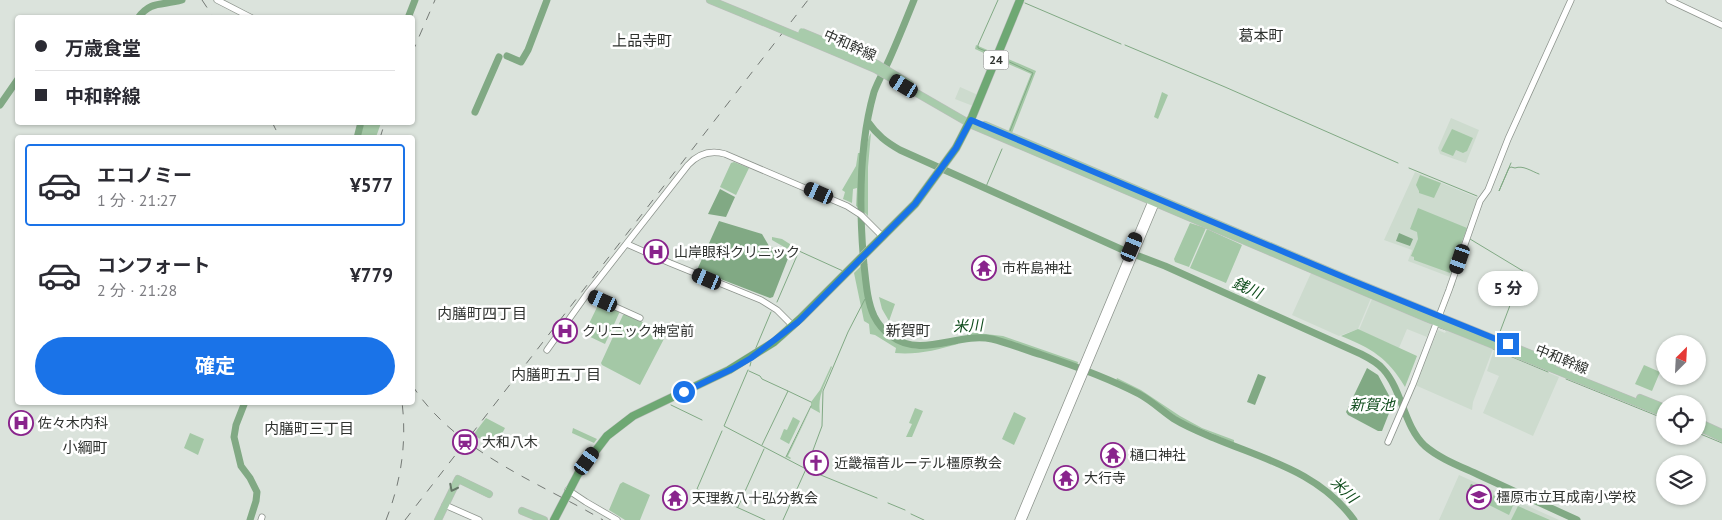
<!DOCTYPE html>
<html lang="ja">
<meta charset="utf-8">
<style>
:root{--surface:#fff;--page:#f7f7f7;--text:#2b2b33;--muted:#7c7c81;--line:#e1e1e2;--accent:#1a73e8}
body{margin:0;font-family:"PT Sans","Noto Sans JP",sans-serif;background:var(--page);color:var(--text);height:100vh;display:flex;flex-direction:column;font-size:19px;white-space:nowrap}
*{box-sizing:border-box;margin:0}
p{font-size:16px;color:var(--muted)}
.icon{flex:none;width:28px;height:28px;fill:none;stroke:currentColor;stroke-width:2;stroke-linecap:round;stroke-linejoin:round}
.map{position:relative;flex:1;overflow:hidden}
.panel{position:absolute;left:15px;top:135px;width:400px;height:270px;display:flex;flex-direction:column;background:var(--surface);border-radius:5px;box-shadow:0 1px 4px #0004}
.panel>*{flex:none}
.guide{position:absolute;left:15px;top:15px;width:400px;height:110px;border-radius:5px;box-shadow:0 1px 4px #0004;display:grid;align-content:center;height:110px;padding:0 20px;background:var(--surface)}
.needle{width:32px;rotate:24deg}
.tools{position:absolute;left:1656px;top:335px;display:grid;gap:10px}
.tools a{display:grid;place-items:center;width:50px;height:50px;border-radius:50%;background:var(--surface);box-shadow:0 1px 4px #0004;font-size:25px}
.end{position:absolute;width:22px;height:22px;margin:-11px;border:6px solid #1a73e8;background:#fff;box-shadow:0 0 0 2px #fff}
.from{border-radius:50%}
.bubble{position:absolute;height:35px;border-radius:18px;background:var(--surface);box-shadow:0 1px 4px #0004;font-size:16px;font-weight:700;line-height:35px;text-align:center}
.car{position:absolute;width:15px;height:30px;margin:-15px -8px;border-radius:6px;box-shadow:0 0 4px 1px #0007;background:linear-gradient(#222 24%,#8ab4d8 0 40%,#222 0 76%,#8ab4d8 0 86%,#222 0)}
.guide b{display:flex;align-items:center;gap:18px;height:48px;font-size:19px}
.guide b+b{border-top:1px solid var(--line)}
.guide i{width:12px;height:12px;background:var(--text)}
ul{padding:9px 0 0;list-style:none}
li{display:flex;align-items:center;gap:15px;height:82px;margin:0 10px 8px;padding:0 10px;border:2px solid transparent;border-radius:5px}
li div{flex:1}
li b{display:block;font-size:19px}
li em{font-style:normal;font-weight:700}
li.selected{border-color:var(--accent)}
li>.icon{width:45px;height:45px;stroke-width:1.5}
.action{display:flex;gap:10px;margin-top:auto;padding:10px 20px}
.action a{flex:1;height:58px;border-radius:30px;background:var(--accent);color:#fff;font-size:20px;font-weight:700;line-height:58px;text-align:center}
.map>svg:first-child{display:block}
.built{fill:#cddbce}
.green{fill:#a4c8a6}
.water{fill:#81a984}
.lines{fill:none;stroke-linecap:round;stroke-linejoin:round}
.stream{stroke:#81a984;stroke-width:1}
.river{stroke:#81a984;stroke-width:7}
.minor-casing{stroke:#8d948d;stroke-width:7}
.major-casing{stroke:#bcbdbc;stroke-width:8}
.highway-casing{stroke:#bcbdbc;stroke-width:9}
.minor{stroke:#fff;stroke-width:5.5}
.major{stroke:#a8cbab;stroke-width:7}
.highway{stroke:#6ea873;stroke-width:8}
.rail{stroke:#747975;stroke-width:1;stroke-dasharray:9 9;stroke-linecap:butt}
.major-bridge-casing{stroke:#bcbdbc;stroke-width:8;stroke-linecap:butt}
.major-bridge{stroke:#a8cbab;stroke-width:7}
.oneway{stroke:#657767}
.route{stroke:#1a73e8;stroke-width:6}
.labels{text-anchor:middle;stroke-width:5;stroke-linejoin:round;paint-order:stroke}
.shield{fill:#fff;stroke:#6d706d;stroke-width:1}
.shield-label{font-size:12px;font-weight:bold;fill:#2f322f}
.street-label{font-size:14px;fill:#2f322f;stroke:#fff}
.poi-label{font-size:14px;fill:#2f322f;stroke:#fff;text-anchor:start}
.neighbourhood-label{font-size:15px;fill:#2f322f;stroke:#fff}
.water-label{font-size:15px;font-style:italic;fill:#104d1d;stroke:#fff}
</style>
<div class="map">
<svg width="1722" height="520" viewBox="0 0 1722 520">
<rect width="100%" height="100%" fill="#dbe3dc"/>
<path class="built" d="M960,87l18,8 -5,11 -18,-7z
M1451,118l28,12 -13,33 -26,-9 -2,-6z
M1415,172l63,26 -28,79 -42,-16 4,-11 -28,-10z
M1311,273l60,25 -13,31 -19,7 -47,-21z
M1372,299l60,26 -5,12 -20,-8 -8,19 -40,-18z
M1438,330l7,3 2,-3 46,19 -20,53 -1,8 -57,-25z
M1494,350l65,27 -26,59 -50,-23 16,-37 -12,-5z
M1459,475l100,45h-120z"/>
<path class="green" d="M976,45l60,26 -24,62 -4,-1 23,-58 -56,-25z
M1162,92l6,3 -10,24 -4,-2z
M364,123h17l-5,14h-16z
M1452,129l21,9 -6,13 -4,2 -7,-3 -3,6 -12,-5z
M871,133l-3,34v49l-4,-4c-2,-16 -1,-68 7,-79z
M858,153h4l-3,27v28l-3,-2 1,-18 -4,1 -1,14 -9,-4 2,-7 -3,-2 14,-24z
M734,162l15,6 -13,27 -16,-8 11,-24z
M1420,175l21,8 -7,15 -15,-5v-2l-3,-6z
M1418,208l49,20 -17,45 -36,-13v-3l-3,-1 7,-17 -1,-7 -7,-3z
M1190,223l16,5 -17,39 -14,-5 -1,-3z
M1207,229l35,16 -16,38 -36,-15z
M772,237l10,2 11,7 -2,5 -19,-11z
M862,265c2,32 8,65 40,79 3,1 7,3 11,4 16,2 30,-6 45,-7v3c-21,6 -41,11 -63,9l1,-5 -21,-13 -5,-1 -1,-10 -5,-3 -10,-48z
M879,297l16,7 -6,17 -7,-12z
M600,301l21,8 -16,35 -21,-10z
M625,314l42,19 -27,52 -38,-20 -1,-2 22,-48z
M1358,329l59,27 -12,31c-17,-29 -34,-39 -64,-51z
M968,332l35,4 75,26 -1,4 -39,-15 -46,-14 -25,-1z
M1644,365l16,7 -8,19 -17,-7z
M831,366l1,1c-6,15 -15,29 -12,46l-9,-5 -23,48 3,2 -1,1 -4,-2 25,-49v-6l9,-12z
M1117,378l24,12 39,26 22,12 32,12v3l-53,-23 -40,-28 -25,-11z
M915,408l8,3 -11,26h-6l6,-13 -3,-1z
M1014,412l12,6 -12,27 -12,-6z
M793,417l7,4 -11,23 -9,-5 4,-10 3,1z
M486,418l19,10 -10,19 -22,-12z
M573,428l24,11 -3,4 -22,-10z
M190,433l14,6 -6,16 -14,-7z
M623,482l27,13 -10,25h-15l-16,-10 11,-26z
M1495,492l20,9 -6,14 -20,-10z
M1518,506l32,14h-39z"/>
<path class="water" d="M720,189l15,8 -9,20 -18,-3z
M719,221l43,13 7,12 20,10 -16,41 -3,1 -73,-28z
M1399,233l14,6 -3,7 -14,-5z
M1367,368l11,7 15,28 -11,28h-4l-30,-16 -2,-3z
M1258,374l8,3 -11,28 -8,-3z
M1471,484l16,7 -4,9 -16,-7z"/>
<g class="lines">
<path class="stream" d="M1025,3l96,41
M1125,45l100,42 173,76
M993,54l-15,-6v-3l20,-45
M1003,59l30,14 -23,58
M1511,163l-12,28 10,-23 2,-1 4,1c8,-3 16,3 24,6
M1409,168l68,28
M985,189l17,-40
M1470,239l53,32 -25,66
M1452,289l2,-4
M777,302l22,-51 44,20
M1438,327l8,3
M1493,349l55,23
M755,350l16,-38
M750,366l1,-4
M748,370l-24,56 82,43 71,29
M749,371l11,5 2,3 26,12 -26,54
M1566,379l99,40
M788,391l23,11
M671,405l31,15
M722,431l-25,58 68,31
M1698,433l24,10
M786,457l25,-51
M888,503l17,7
M738,507l26,-58
M911,514l13,6
M783,520l23,-51 16,-43 1,-35 25,-59 17,-33 4,-1"/>
<path class="river" d="M914,0c-8,20 -16,40 -25,60 -5,11 -11,21 -15,32 -15,53 -15,118 -10,173 2,17 3,36 10,51 4,8 10,15 17,20 31,23 66,-4 101,3 17,4 33,11 50,16 33,11 66,23 97,39 13,7 23,17 35,25 13,8 26,13 40,19 52,22 105,34 140,82
M138,18c13,-18 24,-12 44,-18
M408,18l7,-18
M507,56l14,6 7,-12 19,-50
M0,105l18,-26
M475,112l24,-55
M868,122c9,13 18,20 32,28l223,100 42,16 196,88c8,4 16,8 22,15 20,22 20,56 42,77 15,13 37,21 54,29 33,15 66,30 98,45
M357,138l4,-16
M245,402l-9,23 -2,12 7,29 9,12 7,14 -1,9 -6,19"/>
<defs>
<path id="minor" d="M217,0l35,18
M1669,0l53,25
M627,244l43,19 91,37 16,10 16,16
M587,294l53,24
M547,350l40,-56 101,-129c10,-11 23,-15 37,-11l122,52 14,9 22,22
M1388,442l25,-58 36,-94 31,-89 8,-11 20,-51 63,-139
M568,490l18,12 31,18
M445,505l34,15
M261,520l1,-3
M1018,520l134,-321
M1023,520l134,-319"/>
<path id="major" d="M710,0l34,14
M848,51l29,13 33,20
M847,57l28,12 97,56 454,193 239,96
M985,125l363,154 205,84
M1640,398l25,10
M1698,422l24,11
M1698,427l24,11
M522,511l22,9
M438,520l20,-41 31,15"/>
<path id="highway" d="M554,520l24,-46 29,-38 26,-20 96,-46 45,-28 27,-24 114,-114 41,-56 16,-31 48,-117"/>
</defs>
<use href="#minor" class="minor-casing"/>
<use href="#major" class="major-casing"/>
<use href="#highway" class="highway-casing"/>
<use href="#minor" class="minor"/>
<use href="#major" class="major"/>
<use href="#highway" class="highway"/>
<path class="rail" d="M202,0l12,18
M412,53l23,-53
M272,122l8,16
M380,138l5,-16
M412,385c42,66 126,97 191,135
M386,520c15,-38 21,-77 16,-118
M405,520l403,-520"/>
<defs>
<path id="major-bridge" d="M744,14l103,43
M802,32l46,19"/>
</defs>
<use href="#major-bridge" class="major-bridge-casing"/>
<use href="#major-bridge" class="major-bridge"/>
</g>
<defs><path id="oneway-chevron" d="M-2-3.5L2.5 0L-2 3.5" fill="none" stroke-width="1.6" stroke-linecap="round" stroke-linejoin="round" transform="scale(1.25)"/></defs>
<use class="oneway" href="#oneway-chevron" transform="translate(453 488) rotate(117)"/>
<g class="lines">
<path class="route" d="M684,392l48,-23 19,-11 47,-36 117,-118 41,-56 15,-28 377,159 160,65"/>
</g>
<defs>
<symbol id="hospital-ring" viewBox="-11 -11 22 22"><circle r="9.5" fill="#fff" stroke="#89248c" stroke-width="1.5"/><path d="M-5-5h3v3.5h4V-5h3V5h-3V1.5h-4V5h-3Z" fill="#89248c"/></symbol>
<symbol id="temple-ring" viewBox="-11 -11 22 22"><circle r="9.5" fill="#fff" stroke="#89248c" stroke-width="1.5"/><path d="M0-6L5-2H3V0L6.5 2.5H4V6H1.5V3h-3V6H-4V2.5H-6.5L-3 0V-2H-5Z" fill="#89248c"/></symbol>
<symbol id="station-ring" viewBox="-11 -11 22 22"><circle r="9.5" fill="#fff" stroke="#89248c" stroke-width="1.5"/><path d="M-3-6H3Q5-6 5-4V2Q5 4 3 4L4.5 6H3L1.5 4h-3L-3 6H-4.5L-3 4Q-5 4-5 2V-4Q-5-6-3-6ZM-3.5-4v3h7v-3ZM-3.5 1v1.5H-2V1ZM2 1v1.5H3.5V1Z" fill="#89248c"/></symbol>
<symbol id="church-ring" viewBox="-11 -11 22 22"><circle r="9.5" fill="#fff" stroke="#89248c" stroke-width="1.5"/><path d="M-1.2-6h2.4v3.5h3.3v2.4h-3.3V6h-2.4V-.1h-3.3v-2.4h3.3Z" fill="#89248c"/></symbol>
<symbol id="school-ring" viewBox="-11 -11 22 22"><circle r="9.5" fill="#fff" stroke="#89248c" stroke-width="1.5"/><path d="M0-5L7-2L0 1L-7-2ZM-4 1L0 2.5L4 1V4Q0 6-4 4Z" fill="#89248c"/></symbol>
</defs>
<g fill-rule="evenodd">
<use href="#hospital-ring" x="642" y="238" width="28" height="28"/>
<use href="#temple-ring" x="970" y="254" width="28" height="28"/>
<use href="#hospital-ring" x="551" y="317" width="28" height="28"/>
<use href="#hospital-ring" x="7" y="409" width="28" height="28"/>
<use href="#station-ring" x="451" y="428" width="28" height="28"/>
<use href="#temple-ring" x="1099" y="441" width="28" height="28"/>
<use href="#church-ring" x="802" y="449" width="28" height="28"/>
<use href="#temple-ring" x="1052" y="464" width="28" height="28"/>
<use href="#school-ring" x="1465" y="483" width="28" height="28"/>
<use href="#temple-ring" x="661" y="484" width="28" height="28"/>
</g>
<g class="labels">
<rect class="shield" x="983.5" y="50.5" width="25" height="19" rx="4"/>
<g class="shield-label">
<text x="996" y="64">24</text>
</g>
<g class="street-label">
<text transform="translate(850 45) rotate(24)" y="5">中和幹線</text>
<text transform="translate(1562 359) rotate(22)" y="5">中和幹線</text>
</g>
<g class="poi-label">
<text x="674" y="257">山岸眼科クリニック</text>
<text x="1002" y="273">市杵島神社</text>
<text x="582" y="336">クリニック神宮前</text>
<text x="38" y="428">佐々木内科</text>
<text x="482" y="447">大和八木</text>
<text x="1130" y="460">樋口神社</text>
<text x="834" y="468">近畿福音ルーテル橿原教会</text>
<text x="1084" y="483">大行寺</text>
<text x="1496" y="502">橿原市立耳成南小学校</text>
<text x="692" y="503">天理教八十弘分教会</text>
</g>
<g class="neighbourhood-label">
<text x="1261" y="41">葛本町</text>
<text x="642" y="46">上品寺町</text>
<text x="482" y="319">内膳町四丁目</text>
<text x="908" y="336">新賀町</text>
<text x="556" y="380">内膳町五丁目</text>
<text x="309" y="434">内膳町三丁目</text>
<text x="85" y="453">小綱町</text>
</g>
<g class="water-label">
<text transform="translate(1247 288) rotate(24)" y="5">銭川</text>
<text transform="translate(968 326) rotate(-3)" y="5">米川</text>
<text x="1372" y="410">新賀池</text>
<text transform="translate(1344 490) rotate(44)" y="5">米川</text>
</g>
</g>
</svg>
<div class="tools">
<a><svg class="needle" viewBox="-14 -14 28 28"><path d="M0-13l5 13h-10z" fill="#e53935"/><path d="M0 13l5-13h-10z" fill="#7c7c81"/></svg></a>
<a><svg class="icon" aria-label="locate" viewBox="0 0 24 24"><circle cx="12" cy="12" r="6"/><path d="M12 2v4M12 18v4M2 12h4M18 12h4"/></svg></a>
<a><svg class="icon" aria-label="layers" viewBox="0 0 24 24"><path d="M12 4l9 5-9 5-9-5zM3 14l9 5 9-5"/></svg></a>
</div>
<i class="end from" style="left:684px;top:392px"></i>
<i class="end" style="left:1508px;top:344px"></i>
<div class="bubble" style="left:1478px;top:271px;width:60px">5 分</div>
<i class="car" style="left:904px;top:86px;rotate:301deg"></i>
<i class="car" style="left:819px;top:193px;rotate:294deg"></i>
<i class="car" style="left:1132px;top:247px;rotate:23deg"></i>
<i class="car" style="left:1460px;top:259px;rotate:199deg"></i>
<i class="car" style="left:707px;top:279px;rotate:293deg"></i>
<i class="car" style="left:603px;top:301px;rotate:294deg"></i>
<i class="car" style="left:587px;top:461px;rotate:36deg"></i>
<div class="guide">
<b><i class="from"></i>万歳食堂</b>
<b><i></i>中和幹線</b>
</div>
<section class="panel">
<ul>
<li class="selected"><svg class="icon" aria-label="car" viewBox="0 0 24 24"><path d="M5 17H2v-5l4-1 3-4h7l3 4 3 1v5h-3M9 17h6M6 11h13"/><circle cx="7" cy="17" r="2"/><circle cx="17" cy="17" r="2"/></svg><div><b>エコノミー</b><p>1 分 · 21:27</p></div><em>¥577</em></li>
<li><svg class="icon" aria-label="car" viewBox="0 0 24 24"><path d="M5 17H2v-5l4-1 3-4h7l3 4 3 1v5h-3M9 17h6M6 11h13"/><circle cx="7" cy="17" r="2"/><circle cx="17" cy="17" r="2"/></svg><div><b>コンフォート</b><p>2 分 · 21:28</p></div><em>¥779</em></li>
</ul>
<div class="action"><a>確定</a></div>
</section>
</div>
